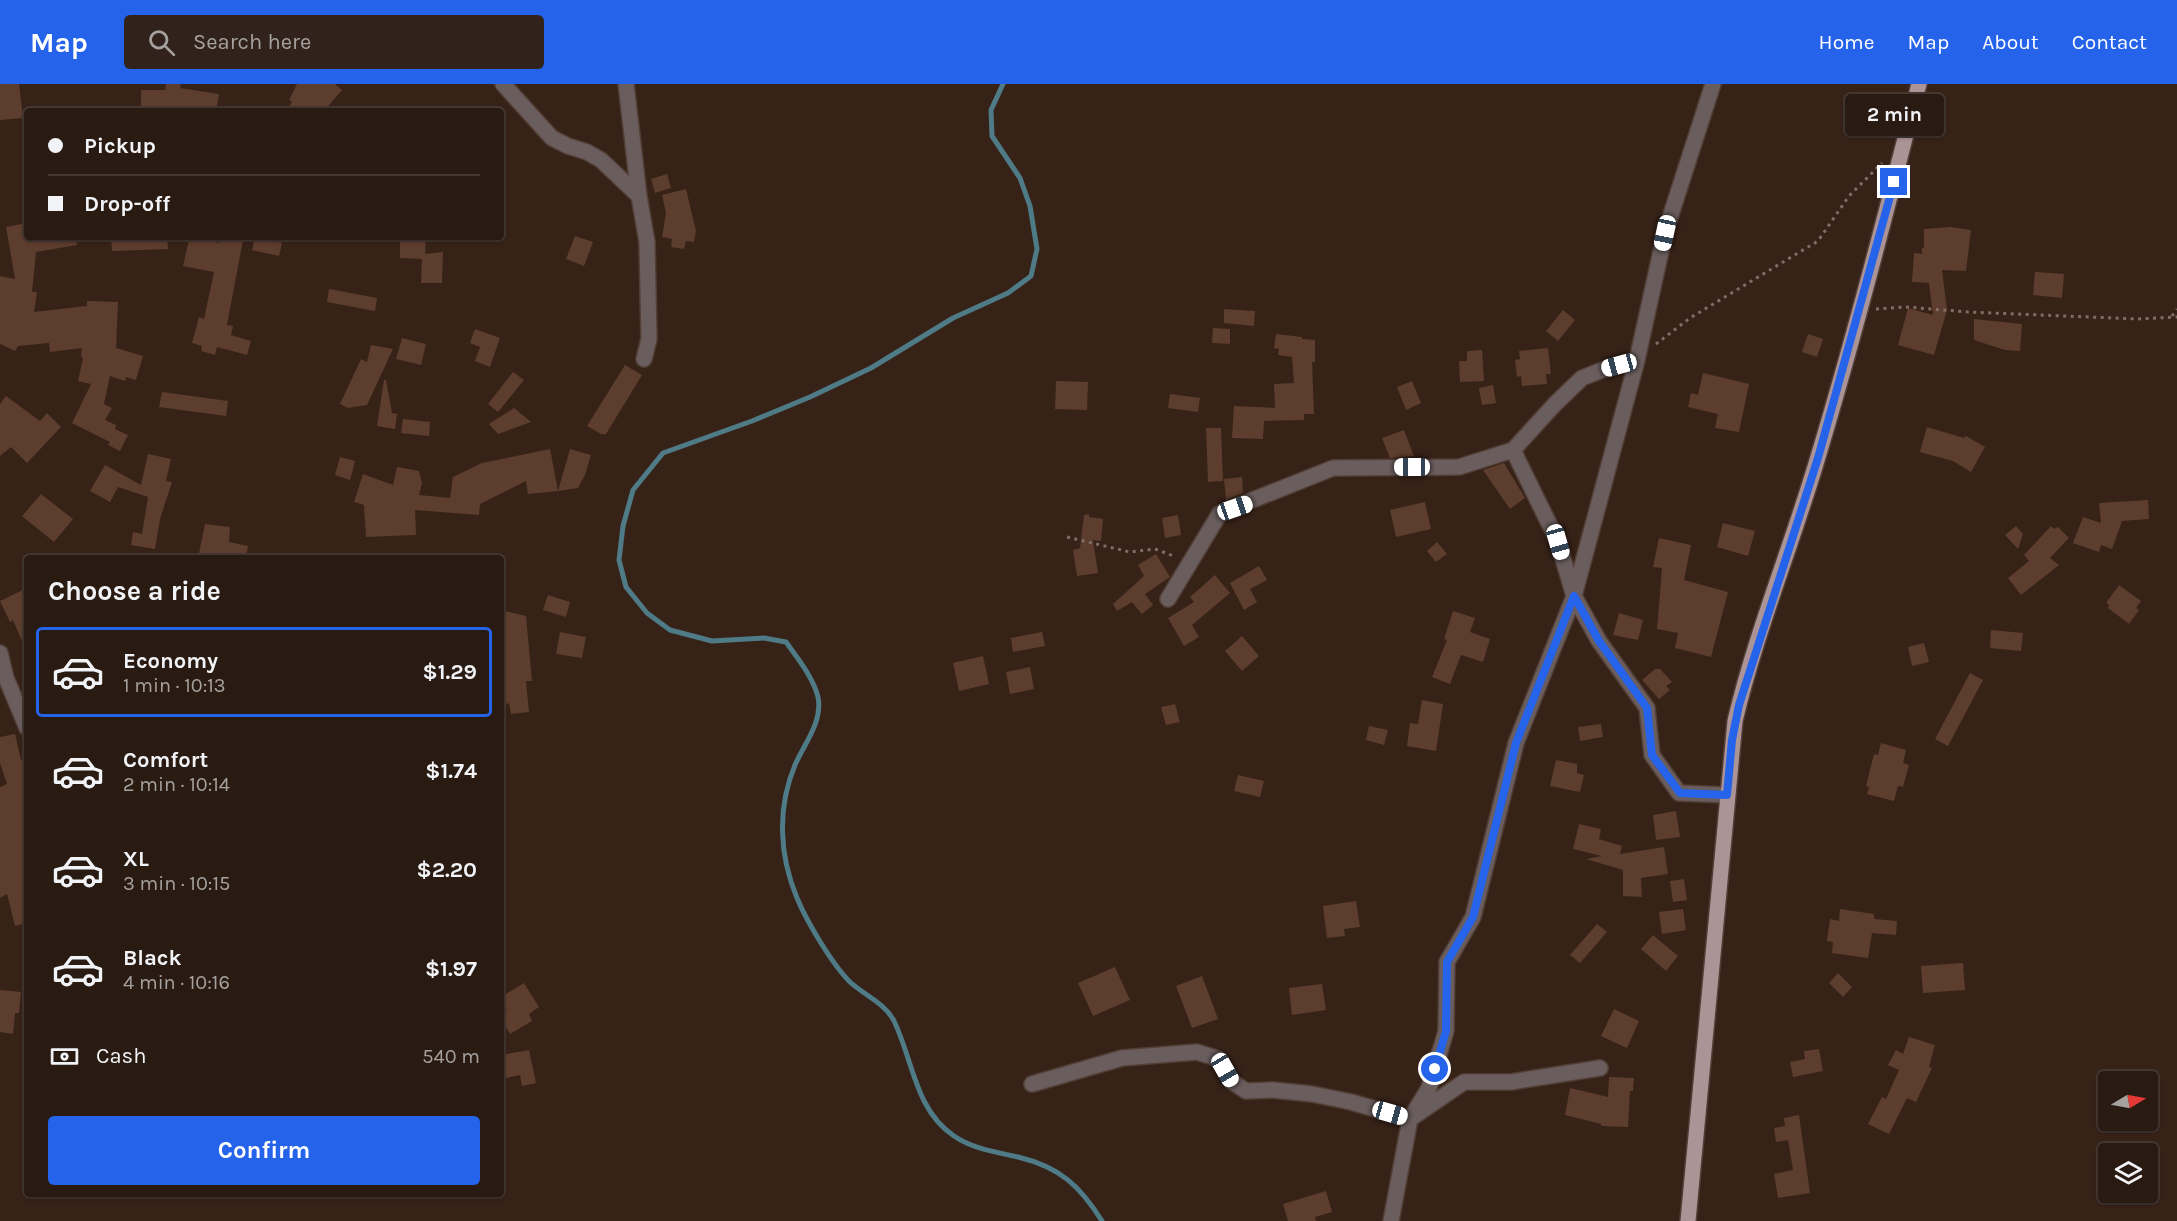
<!DOCTYPE html>
<meta charset="utf-8">
<style>
:root{--surface:#291a12;--page:#31231b;--text:#f1f3f6;--muted:#a5a19f;--line:#453832;--accent:#2563eb}
body{margin:0;font-family:Karla,sans-serif;background:var(--page);color:var(--text);height:100vh;display:flex;flex-direction:column;font-size:22px;white-space:nowrap}
*{box-sizing:border-box;margin:0}
p{font-size:20px;color:var(--muted)}
.icon{flex:none;width:33px;height:33px;fill:none;stroke:currentColor;stroke-width:2;stroke-linecap:round;stroke-linejoin:round}
.map{position:relative;flex:1;overflow:hidden}
.side{position:absolute;left:24px;top:471px;width:480px;height:642px;display:flex;flex-direction:column;background:var(--surface);border-radius:6px;box-shadow:0 2px 4px #0004,0 0 0 2px var(--line)}
.side>*{flex:none}
.guide{position:absolute;left:24px;top:24px;width:480px;height:132px;border-radius:6px;box-shadow:0 2px 4px #0004,0 0 0 2px var(--line);display:grid;align-content:center;height:132px;padding:0 24px;background:var(--surface)}
.needle{width:39px;rotate:80deg}
.buttons{position:absolute;left:2098px;top:987px;display:grid;gap:12px}
.buttons a{display:grid;place-items:center;width:60px;height:60px;border-radius:6px;background:var(--surface);box-shadow:0 2px 4px #0004,0 0 0 2px var(--line);font-size:30px}
.end{position:absolute;width:27px;height:27px;margin:-14px;border:8px solid #2563eb;background:#fff;box-shadow:0 0 0 3px #fff}
.from{border-radius:50%}
.bubble{position:absolute;height:42px;border-radius:6px;background:var(--surface);box-shadow:0 2px 4px #0004,0 0 0 2px var(--line);font-size:20px;font-weight:700;line-height:42px;text-align:center}
.car{position:absolute;width:18px;height:36px;margin:-18px -9px;border-radius:8px;box-shadow:0 0 4px 2px #0007;background:linear-gradient(#fff 24%,#345 0 40%,#fff 0 76%,#345 0 86%,#fff 0)}
.guide b{display:flex;align-items:center;gap:21px;height:57px;font-size:22px}
.guide b+b{border-top:2px solid var(--line)}
.guide i{width:15px;height:15px;background:var(--text)}
ul{padding:0;list-style:none}
li{display:flex;align-items:center;gap:18px;height:90px;margin:0 12px 9px;padding:0 12px;border:3px solid transparent;border-radius:6px}
li div{flex:1}
li b{display:block;font-size:22px}
li em{font-style:normal;font-weight:700}
li.active{border-color:var(--accent)}
li>.icon{width:54px;height:54px;stroke-width:1.5}
h2{padding:0 24px;font-size:27px;line-height:72px}
.pay{display:flex;align-items:center;gap:15px;height:66px;padding:0 24px;font-size:22px}
.pay p{margin-inline-start:auto}
.action{display:flex;gap:12px;margin-top:auto;padding:12px 24px}
.action a{flex:1;height:69px;border-radius:6px;background:var(--accent);color:#fff;font-size:24px;font-weight:700;line-height:69px;text-align:center}
header{display:flex;align-items:center;gap:36px;box-sizing:border-box;height:84px;padding:0 30px;background:var(--accent);color:#fff}
header strong{font-size:28px}
nav{display:flex;gap:33px;margin-inline-start:auto;font-size:21px}
.search{width:420px;height:54px;background:var(--page);display:flex;align-items:center;gap:15px;box-sizing:border-box;padding:0 21px;border-radius:6px;color:var(--muted);font-size:22px}
.map>svg:first-child{display:block}
.lines{fill:none;stroke-linecap:round;stroke-linejoin:round}
.stream{stroke:#4e7b86;stroke-width:5}
.building{fill:#5d3d2d}
.minor-casing{stroke:#523e35;stroke-width:18}
.major-casing{stroke:#523e35;stroke-width:18}
.path{stroke:#806d65;stroke-width:3;stroke-dasharray:3 4.5;stroke-linecap:butt}
.minor{stroke:#6a5d5e;stroke-width:15}
.major{stroke:#ac9395;stroke-width:15}
.route{stroke:#2563eb;stroke-width:8}
</style>
<header>
<strong>Map</strong>
<div class="search"><svg class="icon" aria-label="search" viewBox="0 0 24 24"><circle cx="10" cy="10" r="6"/><path d="M15 15l6 6"/></svg>Search here</div>
<nav><a>Home</a><a>Map</a><a>About</a><a>Contact</a></nav>
</header>
<div class="map">
<svg width="2177" height="1137" viewBox="0 0 2177 1137">
<rect width="100%" height="100%" fill="#372218"/>
<g class="lines">
<path class="stream" d="M1003,0l-12,26 1,26 28,42 10,28 7,43 -6,27 -23,17 -55,25 -82,50 -61,29 -58,24 -89,32 -30,37 -10,36 -4,34 7,27 21,26 23,17 42,11 52,-3 22,4c12,17 27,35 32,55 5,25 -14,47 -23,68 -18,43 -16,90 2,133 10,24 35,66 53,84 14,13 35,21 44,39 19,39 21,89 60,115 19,13 42,16 64,21 42,10 62,29 84,64"/>
</g>
<path class="building" d="M0,0h19l4,34 -23,2z
M166,0h15l-1,4 39,6 -3,17h-52v-4h-23v-17h24z
M297,0h38l7,6 -18,21h-38l6,-9 -3,-2z
M667,90l4,14 -16,5 -4,-14z
M686,105l10,42 -2,11 -8,-1 -2,8 -13,-2 1,-8 -10,-2 4,-24 -4,-18z
M27,139v14h49l1,8 -41,7 -4,40h5l-3,20 53,-6v-5l31,1 -2,46 27,8 -7,24 -10,-3 -1,4 -15,-5 -6,28 8,4 -7,12 11,5 -1,4 13,6 -8,16 -12,-6 2,-3 -38,-19 19,-39 -13,-3 5,-23 -2,-1 1,-9 -32,4 -1,-9 -31,3 -3,5 -15,-7v-68l15,3 -9,-52z
M1951,143l20,3 -5,41 -24,-1 5,40 -13,45 -36,-10 10,-37 25,7 -4,-32 -17,-1 2,-29 8,1v-6h2v-19z
M575,152l18,6 -9,24 -18,-7z
M111,153h56l1,12 -56,2z
M220,153l23,3 -16,85 6,1 -2,9 20,6 -4,14 -30,-8 -2,8 -14,-4 1,-5 -10,-3 7,-26 5,2 10,-47 -31,-6 6,-26 7,1 1,-3 22,5z
M255,153l27,6 -3,13 -27,-6z
M400,153h26l-1,17 18,-2 -1,31h-21l1,-24 -22,-1z
M2035,188l29,2 -2,24 -29,-3z
M329,205l48,9 -2,13 -48,-9z
M1224,225l31,2 -1,15 -30,-3z
M1563,226l12,10 -17,21 -12,-10z
M1974,235l48,5 -2,27 -15,-1 -31,-10z
M1213,244l17,1v15l-18,-1z
M475,245l25,9 -10,29 -15,-6 5,-14 -10,-4z
M1276,250l26,3v2l13,1v22h-3l2,52h-10v6l-40,1 -1,18 -31,-1 2,-32 41,2 -1,-24 20,-1 -2,-26 -14,-2 1,-6 -5,-1z
M1808,250l15,5 -6,18 -15,-5z
M402,254l24,6 -5,21 -25,-6z
M371,261l22,4 -26,56 -19,3 -8,-4 21,-45 6,3z
M1548,264l3,26h-5l1,10 -25,2 -1,-10 -4,1 -2,-17 5,-1 -1,-8z
M1482,266l2,31 -24,1 -1,-21h8v-10z
M625,281l17,10 -36,59h-5l-14,-8z
M513,288l11,8 -26,32 -10,-8z
M1703,289l46,11 -10,48 -24,-4 3,-14 -30,-7 3,-14 7,2z
M384,296h2l6,33 5,1 -2,15 -18,-3z
M1056,297l32,1 -1,28 -32,-1z
M1412,297l9,22 -15,7 -9,-23z
M1493,301l3,18 -14,2 -3,-17z
M162,308l66,9 -2,15 -67,-9z
M1170,310l30,4 -2,14 -30,-4z
M6,312l34,25 7,-8 14,14 -34,36 -16,-16 -11,9v-52z
M514,324l17,14 -33,12 -9,-10z
M403,335l27,3 -1,14 -28,-3z
M1927,343l37,11 2,-2 19,11 -14,25 -18,-11 -33,-9z
M1206,344h15l2,53 -15,1z
M1404,346l10,26 -24,2 -8,-20z
M550,365l8,42 -30,3 -2,-13 -46,23 -1,11 -64,-5 1,25 -50,2 -2,-32 -10,-3 9,-28 30,11 4,-18 22,4 3,12 -3,12 31,3 3,-21 29,-14z
M570,365l21,6 -6,20 -7,13 -20,3z
M148,370l23,5 -5,22 6,1 -12,37 -5,30 -24,-4 2,-13 9,2 6,-37 -30,-10 -8,15 -20,-11 15,-26 36,20z
M340,373l15,4 -5,19 -15,-5z
M1504,379l21,35 -15,11 -27,-39z
M1242,393l1,16 -17,7 -2,-21z
M41,410l32,25 -19,23 -32,-26z
M2148,416l1,19 -27,2 -10,28 -11,-4 -2,7 -26,-9 10,-26 18,6 -2,-20z
M1425,418l6,27 -35,8 -6,-27z
M1089,430v3l14,2 -2,22 -8,-1 5,33 -21,3 -4,-26 7,-2 4,-33z
M1178,431l3,20 -16,3 -3,-20z
M1723,439l32,8 -7,25 -31,-9z
M205,440l25,3 -1,15 19,4 -2,12h-48z
M2016,442l7,8 -5,15 -13,-14z
M2051,442l3,3 4,-2 11,11 -19,20 9,7 -38,30 -13,-17 21,-17 -5,-6z
M1659,454l32,7 -7,35 44,12 -17,65 -36,-9 3,-15 -21,-4 5,-61 -9,-1z
M1437,458l10,12 -11,8 -9,-11z
M1156,470l14,23 -25,17 8,11 -11,9 -10,-12 -15,9 -4,-7 31,-28 -6,-11z
M1259,482l8,14 -17,9 7,13 -13,8 -14,-27z
M1215,491l15,18 -38,32 7,12 -15,9 -16,-28 26,-16 -4,-5z
M2119,501l22,16 -5,7 3,2 -10,14 -21,-16 1,-3 -3,-2z
M27,504v65l-14,-33 -3,2 -10,-21z
M548,511l22,7 -4,15 -23,-7z
M505,527l21,5 6,65h-6l3,31 -18,2 -2,-11 -4,2 -4,-43v-14l4,-1z
M1453,527l22,7 -5,14 20,7 -7,23 -22,-7 -11,29 -18,-7 15,-37 -3,-1z
M1619,529l24,7 -5,20 -25,-5z
M1991,546l32,3 -2,18 -31,-3z
M560,548l26,5 -4,21 -26,-4z
M1042,548l3,14 -32,6 -2,-14z
M1242,552l17,20 -17,15 -17,-20z
M1924,559l5,19 -17,4 -4,-19z
M983,572l6,28 -30,7 -6,-28z
M1030,583l4,22 -24,5 -4,-22z
M1655,585h5l12,13 -6,4 4,4 -11,9 -17,-19z
M1970,589l13,7 -35,66 -13,-7z
M1422,616l21,4 -7,47 -29,-5 3,-23 8,1z
M1175,620l5,18 -14,3 -5,-18z
M1601,640l2,13 -23,4 -2,-14z
M1369,642l19,4 -4,15 -18,-5z
M15,650l6,26 6,-2v165l-12,3 -8,-32 -7,4v-111l7,-3 -7,-21v-26z
M1881,659l25,7 -3,13 6,2 -6,22 -5,-1 -4,15 -27,-7 2,-7 -3,-1 8,-32 4,1z
M1556,676l21,4v9l7,2 -4,17 -30,-6z
M1238,691l26,6 -4,16 -26,-6z
M1676,727l4,26 -24,3 -3,-25z
M1579,740l22,5 -2,10 23,7 -2,8 44,-7 4,27 -27,4 1,19 -19,-1v-26l-37,-11 16,-3 -29,-7z
M1684,795l3,21 -14,2 -3,-21z
M1356,817l4,26 -16,2 1,7 -18,2 -4,-32z
M1683,825l3,21 -24,4 -3,-22z
M1840,825l34,5v5l23,2 -1,14 -24,-2 -4,25 -36,-5 1,-11 -6,-1 3,-22 9,2z
M1597,840l10,8 -27,31 -10,-8z
M1653,851l25,21 -12,15 -25,-22z
M1963,879l2,27 -42,3 -2,-27z
M1115,883l15,33 -37,16 -15,-33z
M1838,889l14,14 -9,10 -14,-14z
M1202,892l16,43 -26,9 -16,-42z
M524,899l15,24 -10,7 3,7 -22,13 -9,-15v-7l6,-3 -6,-12z
M1322,900l4,26 -34,5 -3,-27z
M0,906l21,2 -2,21h-4l-2,21 -13,-2z
M1614,925l25,12 -12,27 -26,-12z
M1909,953l26,8 -6,22 3,1 -16,34 -9,-4 -18,36 -21,-10 14,-27 4,2 13,-29 -11,-5 8,-15 7,4z
M1819,965l4,22 -30,6 -3,-15 15,-3 -1,-8z
M529,966l7,33 -14,3 -2,-11 -14,3 -5,-23z
M1609,993l25,1 -1,13h-3l-2,36 -27,-1v-2l-36,-9 5,-27 38,9z
M1799,1031l11,78 -32,5 -4,-24 19,-4 -5,-30 -12,2 -2,-14 11,-2 -1,-8z
M1326,1107l6,21 -17,5 1,4h-28l-5,-17z"/>
<g class="lines">
<defs>
<path id="minor" d="M503,0l49,54 16,8 19,6 14,8 38,36
M626,0l13,112 8,46 2,97 -5,20
M1513,366l45,92 16,54 25,45 48,67 5,47 27,38 48,2
M1168,515l52,-86 113,-45 126,-1 54,-17 42,-46 27,-26 20,-8 35,-10
M0,569l6,25 21,50
M1032,1000l90,-26 75,-6 22,7 12,22 15,10 27,-1 39,4 39,8 59,17 54,-37h47l89,-14
M1391,1137l19,-102 19,-31 17,-57 1,-69 26,-45 43,-174 58,-147 63,-236 28,-127 48,-149"/>
<path id="major" d="M1688,1137l47,-500c21,-89 57,-176 83,-264 37,-123 69,-248 101,-373"/>
</defs>
<use href="#minor" class="minor-casing"/>
<use href="#major" class="major-casing"/>
<path class="path" d="M1876,225l30,-2 62,5 169,7 40,-2
M2172,232l5,-7
M1656,260l34,-26 128,-77 31,-45 33,-33
M1067,453l63,15 25,-3 21,8"/>
<use href="#minor" class="minor"/>
<use href="#major" class="major"/>
</g>
<g class="lines">
<path class="route" d="M1435,985l11,-38 1,-69 26,-45 43,-174 58,-147 25,45 48,67 5,47 28,38 47,2 5,-55 7,-35 79,-247 76,-276"/>
</g>
</svg>
<div class="buttons">
<a><svg class="needle" viewBox="-14 -14 28 28"><path d="M0-13l5 13h-10z" fill="#e53935"/><path d="M0 13l5-13h-10z" fill="#a5a19f"/></svg></a>
<a><svg class="icon" aria-label="layers" viewBox="0 0 24 24"><path d="M12 4l9 5-9 5-9-5zM3 14l9 5 9-5"/></svg></a>
</div>
<i class="end from" style="left:1435px;top:985px"></i>
<i class="end" style="left:1894px;top:98px"></i>
<div class="bubble" style="left:1845px;top:10px;width:99px">2 min</div>
<i class="car" style="left:1665px;top:149px;rotate:192deg"></i>
<i class="car" style="left:1619px;top:281px;rotate:255deg"></i>
<i class="car" style="left:1412px;top:383px;rotate:270deg"></i>
<i class="car" style="left:1235px;top:424px;rotate:71deg"></i>
<i class="car" style="left:1558px;top:458px;rotate:164deg"></i>
<i class="car" style="left:1225px;top:986px;rotate:150deg"></i>
<i class="car" style="left:1390px;top:1029px;rotate:106deg"></i>
<div class="guide">
<b><i class="from"></i>Pickup</b>
<b><i></i>Drop-off</b>
</div>
<section class="side">
<h2>Choose a ride</h2>
<ul>
<li class="active"><svg class="icon" aria-label="car" viewBox="0 0 24 24"><path d="M5 17H2v-5l4-1 3-4h7l3 4 3 1v5h-3M9 17h6M6 11h13"/><circle cx="7" cy="17" r="2"/><circle cx="17" cy="17" r="2"/></svg><div><b>Economy</b><p>1 min · 10:13</p></div><em>$1.29</em></li>
<li><svg class="icon" aria-label="car" viewBox="0 0 24 24"><path d="M5 17H2v-5l4-1 3-4h7l3 4 3 1v5h-3M9 17h6M6 11h13"/><circle cx="7" cy="17" r="2"/><circle cx="17" cy="17" r="2"/></svg><div><b>Comfort</b><p>2 min · 10:14</p></div><em>$1.74</em></li>
<li><svg class="icon" aria-label="car" viewBox="0 0 24 24"><path d="M5 17H2v-5l4-1 3-4h7l3 4 3 1v5h-3M9 17h6M6 11h13"/><circle cx="7" cy="17" r="2"/><circle cx="17" cy="17" r="2"/></svg><div><b>XL</b><p>3 min · 10:15</p></div><em>$2.20</em></li>
<li><svg class="icon" aria-label="car" viewBox="0 0 24 24"><path d="M5 17H2v-5l4-1 3-4h7l3 4 3 1v5h-3M9 17h6M6 11h13"/><circle cx="7" cy="17" r="2"/><circle cx="17" cy="17" r="2"/></svg><div><b>Black</b><p>4 min · 10:16</p></div><em>$1.97</em></li>
</ul>
<div class="pay"><svg class="icon" aria-label="cash" viewBox="0 0 24 24"><path d="M3 7h18v10H3z"/><circle cx="12" cy="12" r="2"/></svg>Cash<p>540 m</p></div>
<div class="action"><a>Confirm</a></div>
</section>
</div>
